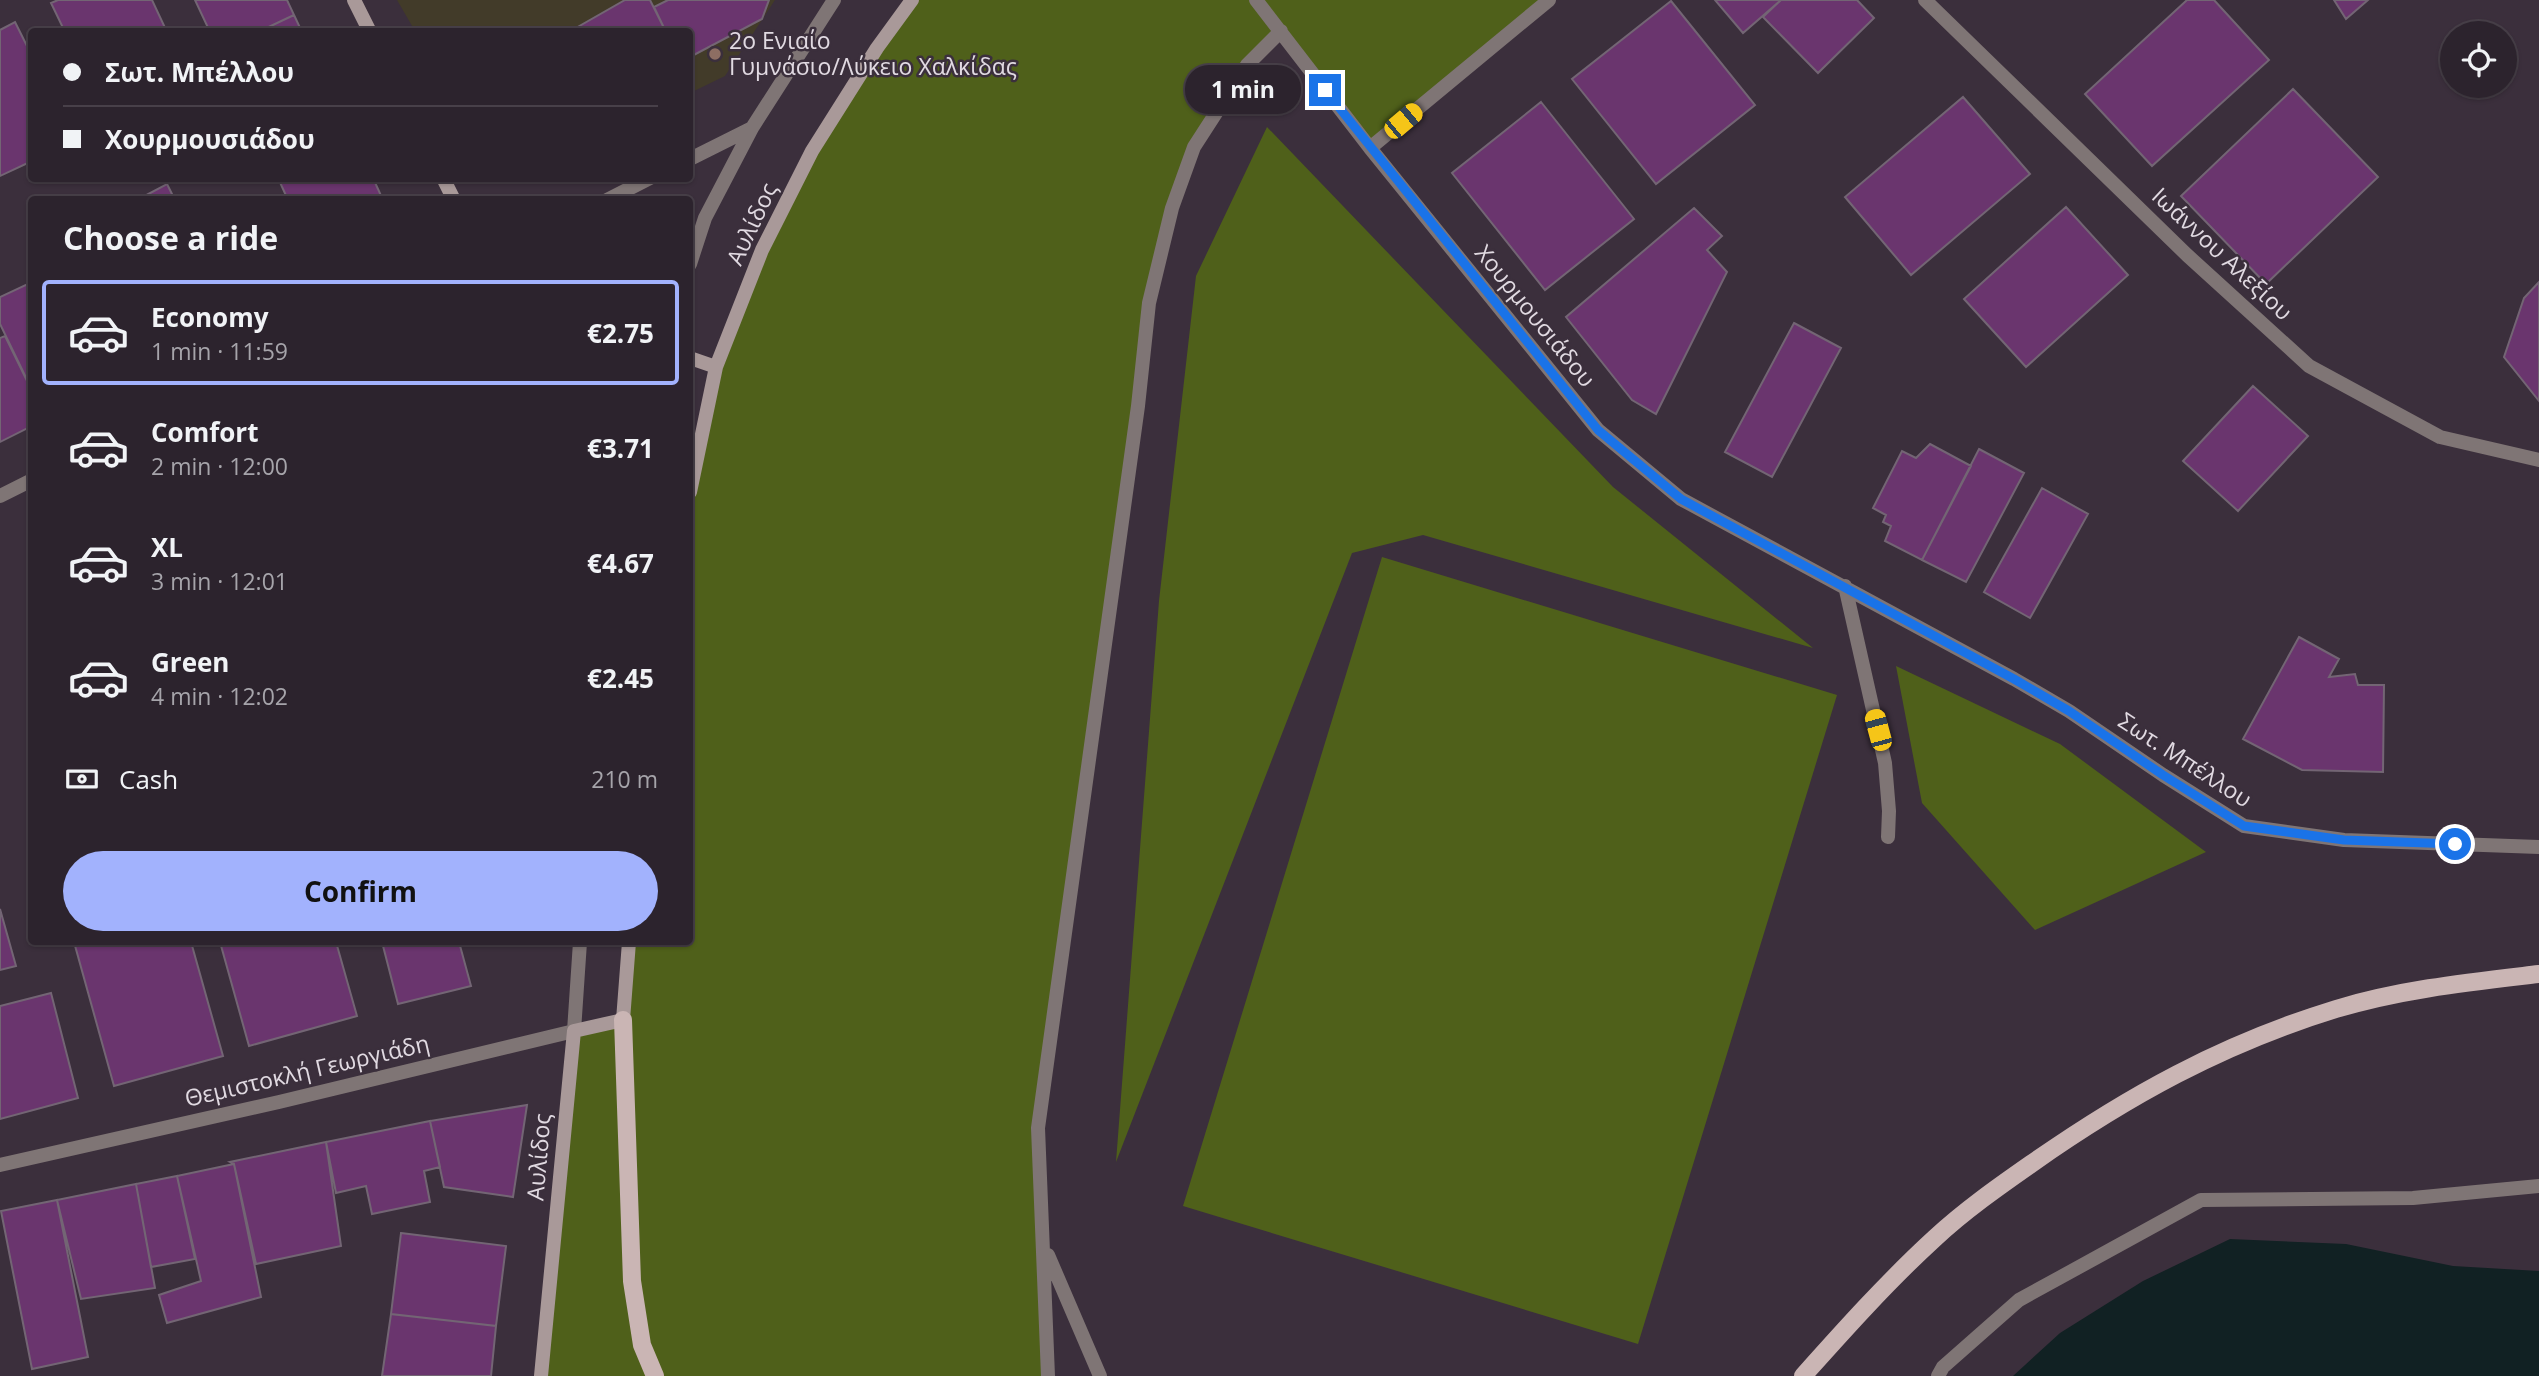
<!DOCTYPE html>
<meta charset="utf-8">
<style>
:root{--surface:#2c232d;--page:#382f39;--text:#f1f3f6;--muted:#a6a4aa;--line:#484049;--accent:#a2b2fd}
body{margin:0;font-family:"Open Sans",sans-serif;background:var(--page);color:var(--text);height:100vh;display:flex;flex-direction:column;font-size:26px;white-space:nowrap}
*{box-sizing:border-box;margin:0}
p{font-size:23px;color:var(--muted)}
.icon{flex:none;width:38px;height:38px;fill:none;stroke:currentColor;stroke-width:2;stroke-linecap:round;stroke-linejoin:round}
.map{position:relative;flex:1;overflow:hidden}
.details{position:absolute;left:28px;top:196px;width:665px;height:749px;display:flex;flex-direction:column;background:var(--surface);border-radius:7px;box-shadow:0 2px 5px #0004,0 0 0 2px var(--line)}
.details>*{flex:none}
.top-card{position:absolute;left:28px;top:28px;width:665px;height:154px;border-radius:7px;box-shadow:0 2px 5px #0004,0 0 0 2px var(--line);display:grid;align-content:center;height:154px;padding:0 35px;background:var(--surface)}
.controls{position:absolute;left:2440px;top:21px;display:grid;gap:14px}
.controls a{display:grid;place-items:center;width:77px;height:77px;border-radius:50%;background:var(--surface);box-shadow:0 2px 5px #0004,0 0 0 2px var(--line);font-size:35px}
.end{position:absolute;width:32px;height:32px;margin:-16px;border:9px solid #1a73e8;background:#fff;box-shadow:0 0 0 4px #fff}
.from{border-radius:50%}
.bubble{position:absolute;height:49px;border-radius:24px;background:var(--surface);box-shadow:0 2px 5px #0004,0 0 0 2px var(--line);font-size:23px;font-weight:700;line-height:49px;text-align:center}
.car{position:absolute;width:21px;height:42px;margin:-21px -10px;border-radius:9px;box-shadow:0 0 5px 2px #0007;background:linear-gradient(#f5c518 24%,#345 0 40%,#f5c518 0 76%,#345 0 86%,#f5c518 0)}
.top-card b{display:flex;align-items:center;gap:24px;height:66px;font-size:26px}
.top-card b+b{border-top:2px solid var(--line)}
.top-card i{width:18px;height:18px;background:var(--text)}
ul{padding:0;list-style:none}
li{display:flex;align-items:center;gap:21px;height:105px;margin:0 14px 10px;padding:0 21px;border:4px solid transparent;border-radius:7px}
li div{flex:1}
li b{display:block;font-size:26px}
li em{font-style:normal;font-weight:700}
li.active{border-color:var(--accent)}
li>.icon{width:63px;height:63px;stroke-width:1.5}
h2{padding:0 35px;font-size:32px;line-height:84px}
.pay{display:flex;align-items:center;gap:18px;height:77px;padding:0 35px;font-size:26px}
.pay p{margin-inline-start:auto}
.cta{display:flex;gap:14px;margin-top:auto;padding:14px 35px}
.cta a{flex:1;height:80px;border-radius:42px;background:var(--accent);color:#111;font-size:28px;font-weight:700;line-height:80px;text-align:center}
.map>svg:first-child{display:block}
.education{fill:#423b29}
.green{fill:#4f601a}
.water{fill:#112123}
.building{fill:#6a356e;stroke:#736574;stroke-width:2}
.lines{fill:none;stroke-linecap:round;stroke-linejoin:round}
.street{stroke:#7f7575;stroke-width:14}
.secondary{stroke:#a99999;stroke-width:14}
.primary{stroke:#cab5b4;stroke-width:18}
.route{stroke:#1a73e8;stroke-width:9}
.education-dot{fill:#8d6e63;stroke:#3b2f3c;stroke-width:2.5}
.labels{text-anchor:middle;stroke-width:5;stroke-linejoin:round;paint-order:stroke}
.poi-label{font-size:23px;fill:#e1dae2;stroke:#3b2f3c;text-anchor:start}
.street-label{font-size:23px;fill:#e1dae2;stroke:#3b2f3c}
</style>
<div class="map">
<svg width="2539" height="1376" viewBox="0 0 2539 1376">
<rect width="100%" height="100%" fill="#3b2f3c"/>
<path class="education" d="M397,0h378l-50,76 -35,17v-61l-275,-1z"/>
<path class="green" d="M912,0h637l-179,148 -89,-117 -87,116 -45,156 -111,825 10,248h-507l33,-345 49,-11 6,-78h61v-450l26,-125 96,-216z
M1267,127l346,360 200,161 -390,-113 -71,18 -236,609 43,-561 37,-325z
M1382,557l455,138 -199,649 -455,-138z
M1896,666l164,78 146,108 -171,78 -113,-127z"/>
<path class="water" d="M2230,1239l116,5 107,22 86,5v105h-526l47,-43 83,-52z"/>
<path class="building" d="M58,0h94l15,32h-102l-14,-29z
M195,0h92l7,15 -36,17h-48z
M625,0h25l16,32h-97z
M668,0h101l-7,19 -72,38v-25h-24l-12,-25z
M1715,0h66l-38,33z
M1781,0h76l17,18 -56,55 -55,-56z
M2187,0h27l55,60 -117,106 -67,-72z
M2334,0h34l-22,19z
M1671,1l84,104 -99,79 -84,-105z
M294,15l8,17h-44z
M15,22l17,34v105l-32,15v-146z
M2293,89l85,88 -112,107 -85,-88z
M1963,97l67,77 -119,101 -66,-78z
M1541,102l93,117 -89,71 -93,-117z
M278,178h95l10,22h-95z
M167,184l8,16h-38z
M2066,207l62,68 -102,92 -62,-68z
M1694,208l28,28 -15,14 20,22 -71,142 -24,-14 -66,-83z
M32,282v108l-32,-66v-27z
M2539,282v119l-35,-44 20,-59z
M1794,323l47,25 -69,129 -47,-25z
M5,336l27,55v35l-32,16v-104z
M2253,386l55,50 -70,75 -55,-50z
M1930,444l41,22 -49,94 -37,-19 6,-15 -8,-4 3,-7 -13,-7 29,-57 14,7z
M1979,449l45,24 -58,109 -44,-22z
M2042,488l46,26 -58,104 -46,-26z
M2299,637l40,22 -10,18 26,-3 3,11h26l-1,87 -81,-2 -59,-31z
M0,909l16,57 -16,4z
M74,942h117l32,114 -109,30z
M220,942h116l21,74 -108,30z
M382,942h77l12,44 -73,18z
M465,942h53v3z
M51,993l27,105 -78,21v-113z
M527,1105l-14,92 -69,-10 -14,-66z
M430,1121l10,46 -16,4 6,31 -58,12 -6,-28 -30,7 -10,-51z
M326,1142l15,104 -85,18 -22,-100 -4,-2z
M234,1164l27,133 -94,26 -8,-28 42,-14 -24,-105z
M177,1176l18,83 -44,8 -15,-83z
M136,1184l19,104 -74,11 -24,-99z
M57,1200l31,157 -56,12 -31,-158z
M401,1233l105,13 -10,80 -105,-12z
M391,1314l105,12 -5,50h-109z"/>
<g class="lines">
<path class="street" d="M1256,0l114,148 228,282 83,69 333,180 55,32 94,64 81,51 100,14 195,7
M1925,0l262,255 122,111 131,71 99,23
M1370,148l179,-148
M690,159l62,-31
M607,200l43,-22
M690,264l15,-46 47,-90 82,-128
M0,496l32,-16
M1845,586l40,177 4,48 -1,26
M0,1165l279,-63 295,-71 6,-89
M1048,1255l52,121
M1048,1376l-10,-248 100,-722 11,-103 23,-95 22,-61 53,-82 34,-34
M1938,1376l5,-9 76,-67 182,-100 212,-2 126,-12"/>
<path class="secondary" d="M354,0l16,32
M443,178l11,22
M690,358l26,9
M690,492l26,-125 46,-117 50,-99 65,-103 35,-48
M541,1376l33,-345 49,-11 6,-78"/>
<path class="primary" d="M623,1020l9,261 10,64 13,31
M1803,1376c42,-47 85,-95 132,-138 29,-27 63,-51 96,-74 97,-68 191,-120 305,-155 66,-20 135,-27 203,-35"/>
</g>
<g class="lines">
<path class="route" d="M1325,90l273,340 83,69 333,180 55,32 94,64 81,51 100,14 111,4"/>
</g>
<circle class="education-dot" cx="715" cy="54" r="7"/>
<g class="labels">
<g class="poi-label">
<text x="729" y="49">2ο Ενιαίο<tspan x="729" dy="26">Γυμνάσιο/Λύκειο Χαλκίδας</tspan></text>
</g>
<g class="street-label">
<text transform="translate(752 224) rotate(-65)" y="8">Αυλίδος</text>
<text transform="translate(2222 254) rotate(43)" y="8">Ιωάννου Αλεξίου</text>
<text transform="translate(1535 316) rotate(51)" y="8">Χουρμουσιάδου</text>
<text transform="translate(2185 760) rotate(33)" y="8">Σωτ. Μπέλλου</text>
<text transform="translate(307 1071) rotate(-13)" y="8">Θεμιστοκλή Γεωργιάδη</text>
<text transform="translate(539 1157) rotate(-85)" y="8">Αυλίδος</text>
</g>
</g>
</svg>
<div class="controls">
<a><svg class="icon" aria-label="locate" viewBox="0 0 24 24"><circle cx="12" cy="12" r="6"/><path d="M12 2v4M12 18v4M2 12h4M18 12h4"/></svg></a>
</div>
<i class="end from" style="left:2455px;top:844px"></i>
<i class="end" style="left:1325px;top:90px"></i>
<div class="bubble" style="left:1185px;top:65px;width:116px">1 min</div>
<i class="car" style="left:1403px;top:121px;rotate:50deg"></i>
<i class="car" style="left:1878px;top:730px;rotate:345deg"></i>
<div class="top-card">
<b><i class="from"></i>Σωτ. Μπέλλου</b>
<b><i></i>Χουρμουσιάδου</b>
</div>
<section class="details">
<h2>Choose a ride</h2>
<ul>
<li class="active"><svg class="icon" aria-label="car" viewBox="0 0 24 24"><path d="M5 17H2v-5l4-1 3-4h7l3 4 3 1v5h-3M9 17h6M6 11h13"/><circle cx="7" cy="17" r="2"/><circle cx="17" cy="17" r="2"/></svg><div><b>Economy</b><p>1 min · 11:59</p></div><em>€2.75</em></li>
<li><svg class="icon" aria-label="car" viewBox="0 0 24 24"><path d="M5 17H2v-5l4-1 3-4h7l3 4 3 1v5h-3M9 17h6M6 11h13"/><circle cx="7" cy="17" r="2"/><circle cx="17" cy="17" r="2"/></svg><div><b>Comfort</b><p>2 min · 12:00</p></div><em>€3.71</em></li>
<li><svg class="icon" aria-label="car" viewBox="0 0 24 24"><path d="M5 17H2v-5l4-1 3-4h7l3 4 3 1v5h-3M9 17h6M6 11h13"/><circle cx="7" cy="17" r="2"/><circle cx="17" cy="17" r="2"/></svg><div><b>XL</b><p>3 min · 12:01</p></div><em>€4.67</em></li>
<li><svg class="icon" aria-label="car" viewBox="0 0 24 24"><path d="M5 17H2v-5l4-1 3-4h7l3 4 3 1v5h-3M9 17h6M6 11h13"/><circle cx="7" cy="17" r="2"/><circle cx="17" cy="17" r="2"/></svg><div><b>Green</b><p>4 min · 12:02</p></div><em>€2.45</em></li>
</ul>
<div class="pay"><svg class="icon" aria-label="cash" viewBox="0 0 24 24"><path d="M3 7h18v10H3z"/><circle cx="12" cy="12" r="2"/></svg>Cash<p>210 m</p></div>
<div class="cta"><a>Confirm</a></div>
</section>
</div>
